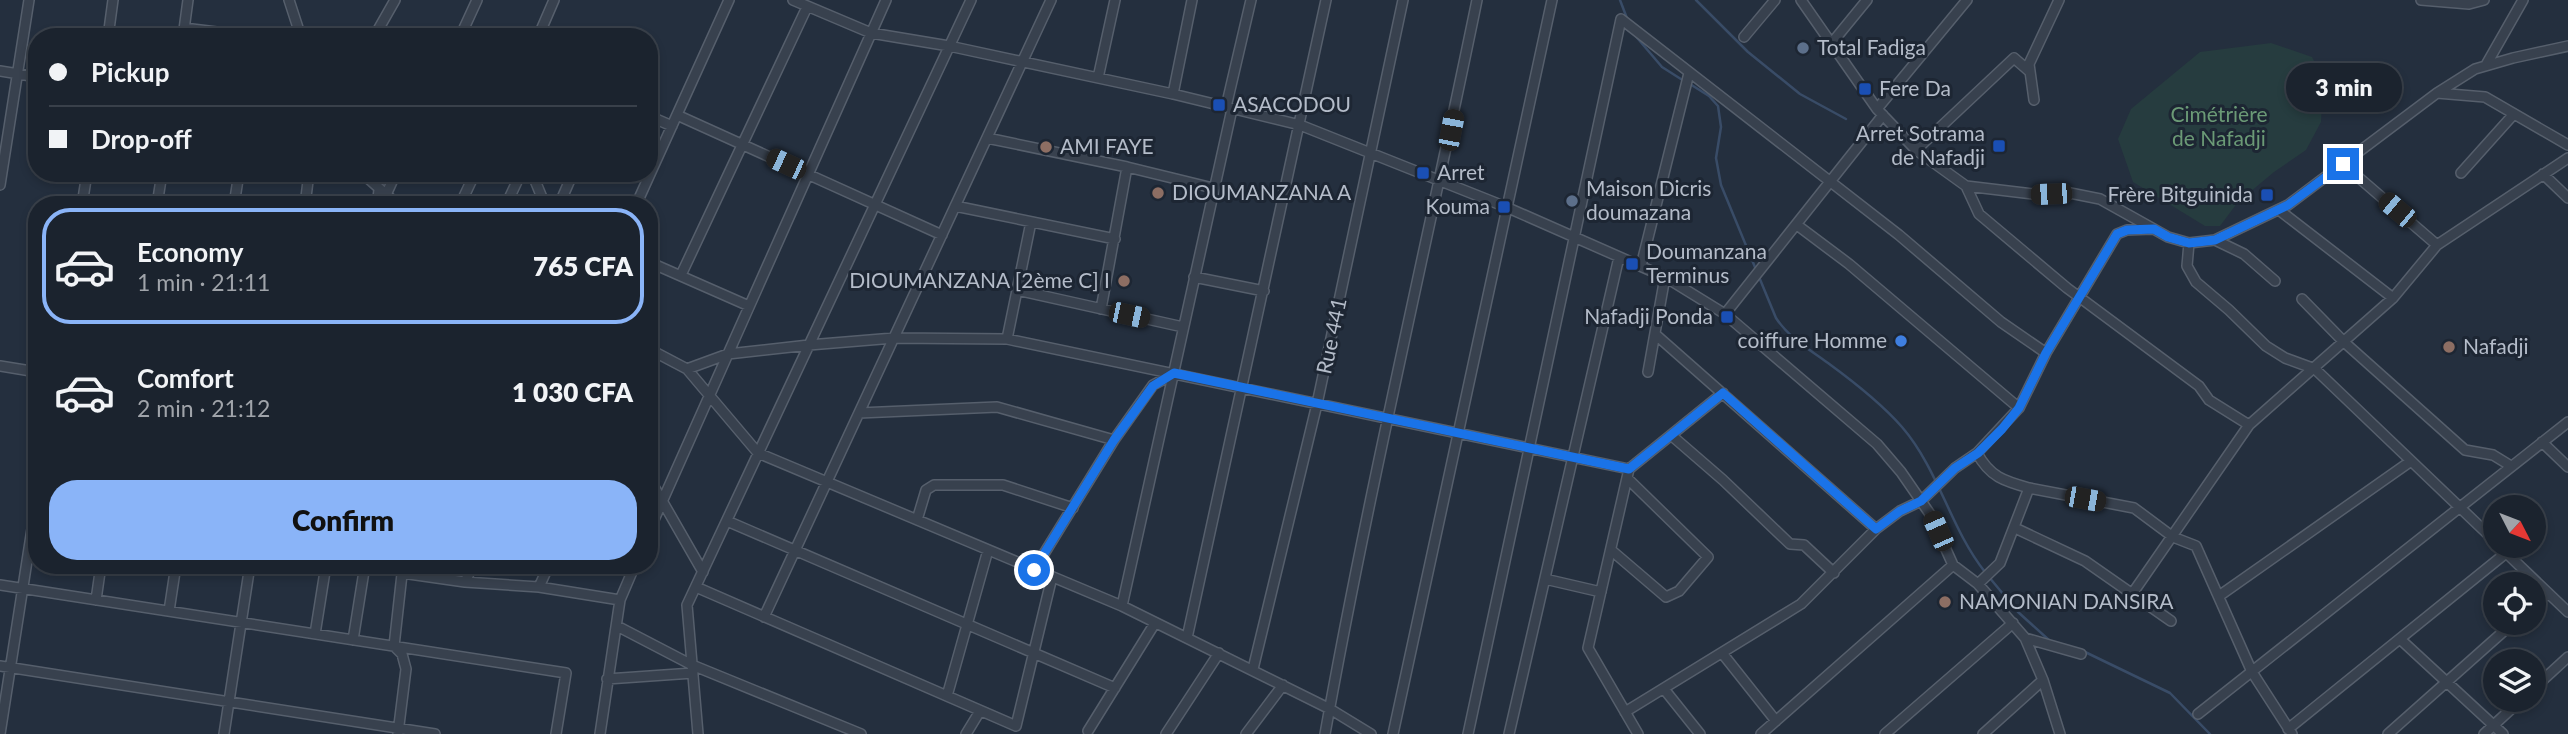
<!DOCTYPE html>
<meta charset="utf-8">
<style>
:root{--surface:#1b232e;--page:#282f3a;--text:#f1f3f6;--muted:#a0a4aa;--line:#39404a;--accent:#8ab4f8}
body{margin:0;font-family:Lato,sans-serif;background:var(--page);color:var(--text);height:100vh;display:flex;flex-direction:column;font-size:26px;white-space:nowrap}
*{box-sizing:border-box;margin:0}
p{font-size:23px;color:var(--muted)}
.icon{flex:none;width:38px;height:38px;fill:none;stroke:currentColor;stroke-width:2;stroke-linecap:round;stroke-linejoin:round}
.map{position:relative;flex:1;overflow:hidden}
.details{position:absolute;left:28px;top:196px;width:630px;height:378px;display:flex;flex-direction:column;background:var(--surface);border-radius:28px;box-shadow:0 4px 10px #0003,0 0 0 2px var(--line)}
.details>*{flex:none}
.top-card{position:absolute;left:28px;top:28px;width:630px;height:154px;border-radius:28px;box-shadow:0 4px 10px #0003,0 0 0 2px var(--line);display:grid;align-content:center;height:154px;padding:0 21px;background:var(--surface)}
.needle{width:46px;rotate:132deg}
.tools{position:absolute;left:2483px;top:495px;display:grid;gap:14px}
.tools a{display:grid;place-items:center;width:63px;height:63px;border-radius:50%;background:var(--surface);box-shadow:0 4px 10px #0003,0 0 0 2px var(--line);font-size:35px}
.end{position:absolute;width:32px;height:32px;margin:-16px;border:9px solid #1a73e8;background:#fff;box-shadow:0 0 0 4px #fff}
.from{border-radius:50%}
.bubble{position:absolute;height:49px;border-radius:24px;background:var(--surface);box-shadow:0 4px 10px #0003,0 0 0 2px var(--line);font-size:23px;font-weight:800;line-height:49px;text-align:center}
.car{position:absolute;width:21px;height:42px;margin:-21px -10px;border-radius:9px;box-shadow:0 0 5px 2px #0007;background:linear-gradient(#222 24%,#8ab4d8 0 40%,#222 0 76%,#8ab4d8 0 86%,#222 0)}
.top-card b{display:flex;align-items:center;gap:24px;height:66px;font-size:26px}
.top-card b+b{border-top:2px solid var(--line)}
.top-card i{width:18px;height:18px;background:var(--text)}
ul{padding:12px 0 0;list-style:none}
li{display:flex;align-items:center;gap:21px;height:116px;margin:0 14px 10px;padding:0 7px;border:4px solid transparent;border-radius:28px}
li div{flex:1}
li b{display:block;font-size:26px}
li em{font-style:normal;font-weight:800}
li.selected{border-color:var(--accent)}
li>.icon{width:63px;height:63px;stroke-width:1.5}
.cta{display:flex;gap:14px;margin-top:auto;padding:14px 21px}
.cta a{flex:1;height:80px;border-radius:28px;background:var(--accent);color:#111;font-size:28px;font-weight:800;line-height:80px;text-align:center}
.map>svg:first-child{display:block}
.green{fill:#263c3f}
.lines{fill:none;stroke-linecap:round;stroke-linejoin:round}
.stream{stroke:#394c67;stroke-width:2.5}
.minor-casing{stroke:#565f6c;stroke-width:12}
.minor{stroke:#38414e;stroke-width:9}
.route{stroke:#1a73e8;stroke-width:9}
.service-dot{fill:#5c6f8a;stroke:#1d2633;stroke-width:2.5}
.transit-dot{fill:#1a4fb4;stroke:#1d2633;stroke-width:2.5}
.education-dot{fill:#8d6e63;stroke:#1d2633;stroke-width:2.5}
.shop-dot{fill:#3f7fe0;stroke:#1d2633;stroke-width:2.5}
.labels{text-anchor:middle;stroke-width:6;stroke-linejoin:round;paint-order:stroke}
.poi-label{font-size:21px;fill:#b4bcc9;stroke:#1d2633;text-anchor:start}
.park-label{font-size:21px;fill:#6b9a76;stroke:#1d2633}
.street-label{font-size:21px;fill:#b4bcc9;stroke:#1d2633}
</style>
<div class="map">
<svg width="2568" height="734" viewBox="0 0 2568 734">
<rect width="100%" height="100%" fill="#242f3e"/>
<path class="green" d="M2271,43l41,14 11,22 -2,43 -15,28 -32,22 -36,30 -18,24h-15l-72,-44 -15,-43 13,-30 69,-57z"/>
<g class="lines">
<path class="stream" d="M1620,0l8,21
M1696,0l52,52 52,42 46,25
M1633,33l29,34 22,14
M1690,84l19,12 9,10 3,21 -5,31 5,27 55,133c13,20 33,31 52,45 26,19 53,40 74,64 37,43 48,101 83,145
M1989,577l29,35 32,29 6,2
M2083,651l87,42 40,41"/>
<defs>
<path id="minor" d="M289,0l12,37
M793,0l78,33 78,13 224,48 127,31 206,82 159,70 60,37 152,130 24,28 29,42 23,51 25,19 47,54 18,42 17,54
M1801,0l76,109 39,41 50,36 67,8 37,-1 30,6 68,38 21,6 26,-3 73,-35 149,-112 38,-24 38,-11 55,-12
M2421,0l48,4 15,-4
M184,28l74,9
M108,37l5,-37
M183,37l5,-37
M374,37l21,-37
M460,37l17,-37
M538,37l16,-37
M1744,37l31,-37
M1831,44l36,-44
M2486,65l37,-65
M0,71l37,6
M1098,78l17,-78
M2437,93l48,4 83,48
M1173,94l19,-94
M2034,100l-5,-36 30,-64
M1226,107l25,-107
M1877,109l90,-109
M677,115l265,120
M649,116l23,10
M987,138l140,29 86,21
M1916,150l98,-92 15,13
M2343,164l94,81
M362,173l36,32
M532,173l13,32
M2461,173l52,-58
M2543,174l25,24
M0,185l29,-185
M1966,186l13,28 88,74 132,98 10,14 40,25
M386,195l10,-22
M82,205l5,-32
M157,205l5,-32
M234,205l5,-32
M305,205l4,-32
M377,205l2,-15
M460,205l15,-32
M506,205l15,-32
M559,205l14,-32
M636,205l93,-205
M955,206l160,33
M2279,210l114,88
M1797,225l52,39 170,144
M2215,240l29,14 31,27
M2189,243l-2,23 9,16 33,28 37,36 19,12 30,11 181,173
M649,262l100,44
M1641,266l48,-193
M681,275l126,-268
M1194,277l70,14
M1017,290l166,37
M2302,299l42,43 121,108 28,5 18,11
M1101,309l26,-142
M1725,314l158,-199
M1655,334l221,195
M1007,339l24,-117
M649,349l38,20 71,84 364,153 208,103 41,25
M0,366l37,6
M687,369l41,-15 81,-9 85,-7 113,1 622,130
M1648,372l17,-95
M859,413l138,-6 117,33
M1671,435l52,45 67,64 14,1 30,28
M2542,442l26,25
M1977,453c13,24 27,28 52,35
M649,478l54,94
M917,520l9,-30 8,-5h69l70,23
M727,521l388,167
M2015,528l70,33 86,60
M649,531l237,-531
M2499,546l69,66
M1611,550l55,47 13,-6 29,-34 -81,-79
M1034,570l80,-130 39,-55 21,-11
M402,573l63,9 74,5 81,13
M1545,579l56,13
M465,582l8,-17
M1978,584l22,-21 29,-75 105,20 39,29 23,9 56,126 40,62
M0,585l566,88 -10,61
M539,587l10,-22
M696,587l320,139 36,-149
M2132,594l117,-169 144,-127 44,-53 131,-87
M2219,596l192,-135
M96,600l5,-35
M2534,605l14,-12
M1122,606l110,-497
M169,611l7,-46
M764,617l287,-617
M617,626l75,39 169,69
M315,634l11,-69
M1187,638l139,-638
M2025,638l56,16
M2400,639l103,95
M353,640l12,-75
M1722,653l54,68
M0,666l435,68
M1253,669l64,-265 86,-404
M607,679l86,-6
M2534,688l34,-31
M1664,689l36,45
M947,696l41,-146
M1625,712l176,-108 75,-75 24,-18 21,-10 34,-33 22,-15 42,-45 27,-55 71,-119 10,-4 25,-1
M2198,714l370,-292
M2288,729l218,-176
M1088,731l67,-108
M398,733l8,-64 -4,-15 -8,-8 9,-81
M0,734l37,-237
M224,734l26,-169
M600,734l20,-134 15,-35
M698,734l-11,-129 284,-605
M966,734l14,-23
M1166,734l53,-81
M1246,734l37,-49
M1325,734c44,-246 102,-489 152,-734
M1393,734l159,-734
M1468,734l153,-715 278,216 102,87 45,31
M1509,734l110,-477
M1638,734l-50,-86 41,-179 94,-76
M1761,734l192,-169
M1885,734l128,-111
M1983,734l60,-54
M2388,734l125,-111
M2484,734l37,-34"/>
</defs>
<use href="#minor" class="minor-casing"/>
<use href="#minor" class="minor"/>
</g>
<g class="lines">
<path class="route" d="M1034,570l80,-130 39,-54 21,-13 455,96 94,-76 153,136 24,-18 21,-10 34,-33 23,-15 24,-24 17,-21 27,-55 71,-119 10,-4 27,-1 14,8 21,6 26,-3 73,-35 55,-41"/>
</g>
<g class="service-dot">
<circle cx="1803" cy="48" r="7"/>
<circle cx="1572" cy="201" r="7"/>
</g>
<g class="transit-dot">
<rect x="1858" y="82" width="14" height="14" rx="3.5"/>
<rect x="1212" y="98" width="14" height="14" rx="3.5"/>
<rect x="1992" y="139" width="14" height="14" rx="3.5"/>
<rect x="1416" y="166" width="14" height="14" rx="3.5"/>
<rect x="2260" y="188" width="14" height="14" rx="3.5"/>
<rect x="1497" y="200" width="14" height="14" rx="3.5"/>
<rect x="1625" y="257" width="14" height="14" rx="3.5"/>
<rect x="1720" y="310" width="14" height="14" rx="3.5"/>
</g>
<g class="education-dot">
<circle cx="1046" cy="147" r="7"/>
<circle cx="1158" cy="193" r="7"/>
<circle cx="1124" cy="281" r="7"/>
<circle cx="2449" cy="347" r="7"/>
<circle cx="1945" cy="602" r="7"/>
</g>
<circle class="shop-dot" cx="1901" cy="341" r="7"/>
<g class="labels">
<g class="poi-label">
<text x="1817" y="55">Total Fadiga</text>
<text x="1879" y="96">Fere Da</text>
<text x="1233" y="112">ASACODOU</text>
<text x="1985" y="141" text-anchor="end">Arret Sotrama<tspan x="1985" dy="24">de Nafadji</tspan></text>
<text x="1060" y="154">AMI FAYE</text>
<text x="1437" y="180">Arret</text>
<text x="1586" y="196">Maison Dicris<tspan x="1586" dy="24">doumazana</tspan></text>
<text x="1172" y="200">DIOUMANZANA A</text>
<text x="2253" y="202" text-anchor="end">Frère Bitguinida</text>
<text x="1490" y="214" text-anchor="end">Kouma</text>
<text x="1646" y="259">Doumanzana<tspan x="1646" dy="24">Terminus</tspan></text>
<text x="1110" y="288" text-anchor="end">DIOUMANZANA [2ème C] I</text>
<text x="1713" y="324" text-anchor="end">Nafadji Ponda</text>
<text x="1887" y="348" text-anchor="end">coiffure Homme</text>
<text x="2463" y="354">Nafadji</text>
<text x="1959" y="609">NAMONIAN DANSIRA</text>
</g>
<g class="park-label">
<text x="2219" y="122">Cimétrière<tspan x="2219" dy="24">de Nafadji</tspan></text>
</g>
<g class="street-label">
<text transform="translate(1332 336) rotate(-78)" y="7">Rue 441</text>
</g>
</g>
</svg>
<div class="tools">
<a><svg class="needle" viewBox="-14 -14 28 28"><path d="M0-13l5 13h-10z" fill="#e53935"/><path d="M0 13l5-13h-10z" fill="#a0a4aa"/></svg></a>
<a><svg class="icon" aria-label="locate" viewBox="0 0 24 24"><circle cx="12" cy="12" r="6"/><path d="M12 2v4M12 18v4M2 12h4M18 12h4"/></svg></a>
<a><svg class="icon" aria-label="layers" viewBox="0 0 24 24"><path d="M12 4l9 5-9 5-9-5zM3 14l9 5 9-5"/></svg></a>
</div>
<i class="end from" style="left:1034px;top:570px"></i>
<i class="end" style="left:2343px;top:164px"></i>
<div class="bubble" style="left:2286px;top:63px;width:116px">3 min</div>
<i class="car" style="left:1451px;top:130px;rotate:11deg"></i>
<i class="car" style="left:786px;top:164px;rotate:295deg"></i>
<i class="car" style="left:2051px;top:194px;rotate:268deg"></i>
<i class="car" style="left:2397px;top:210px;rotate:310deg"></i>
<i class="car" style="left:1129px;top:315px;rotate:102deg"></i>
<i class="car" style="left:2085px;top:499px;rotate:100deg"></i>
<i class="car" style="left:1938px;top:531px;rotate:336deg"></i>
<div class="top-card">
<b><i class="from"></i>Pickup</b>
<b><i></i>Drop-off</b>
</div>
<section class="details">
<ul>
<li class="selected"><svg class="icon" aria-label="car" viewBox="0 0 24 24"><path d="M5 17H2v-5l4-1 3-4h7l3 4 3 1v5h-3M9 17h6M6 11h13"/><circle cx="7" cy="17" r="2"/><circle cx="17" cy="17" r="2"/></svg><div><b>Economy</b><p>1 min · 21:11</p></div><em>765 CFA</em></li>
<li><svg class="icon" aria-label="car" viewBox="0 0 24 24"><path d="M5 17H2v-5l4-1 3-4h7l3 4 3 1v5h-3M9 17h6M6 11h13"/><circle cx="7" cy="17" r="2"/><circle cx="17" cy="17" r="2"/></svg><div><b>Comfort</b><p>2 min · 21:12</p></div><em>1 030 CFA</em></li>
</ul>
<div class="cta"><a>Confirm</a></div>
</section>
</div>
